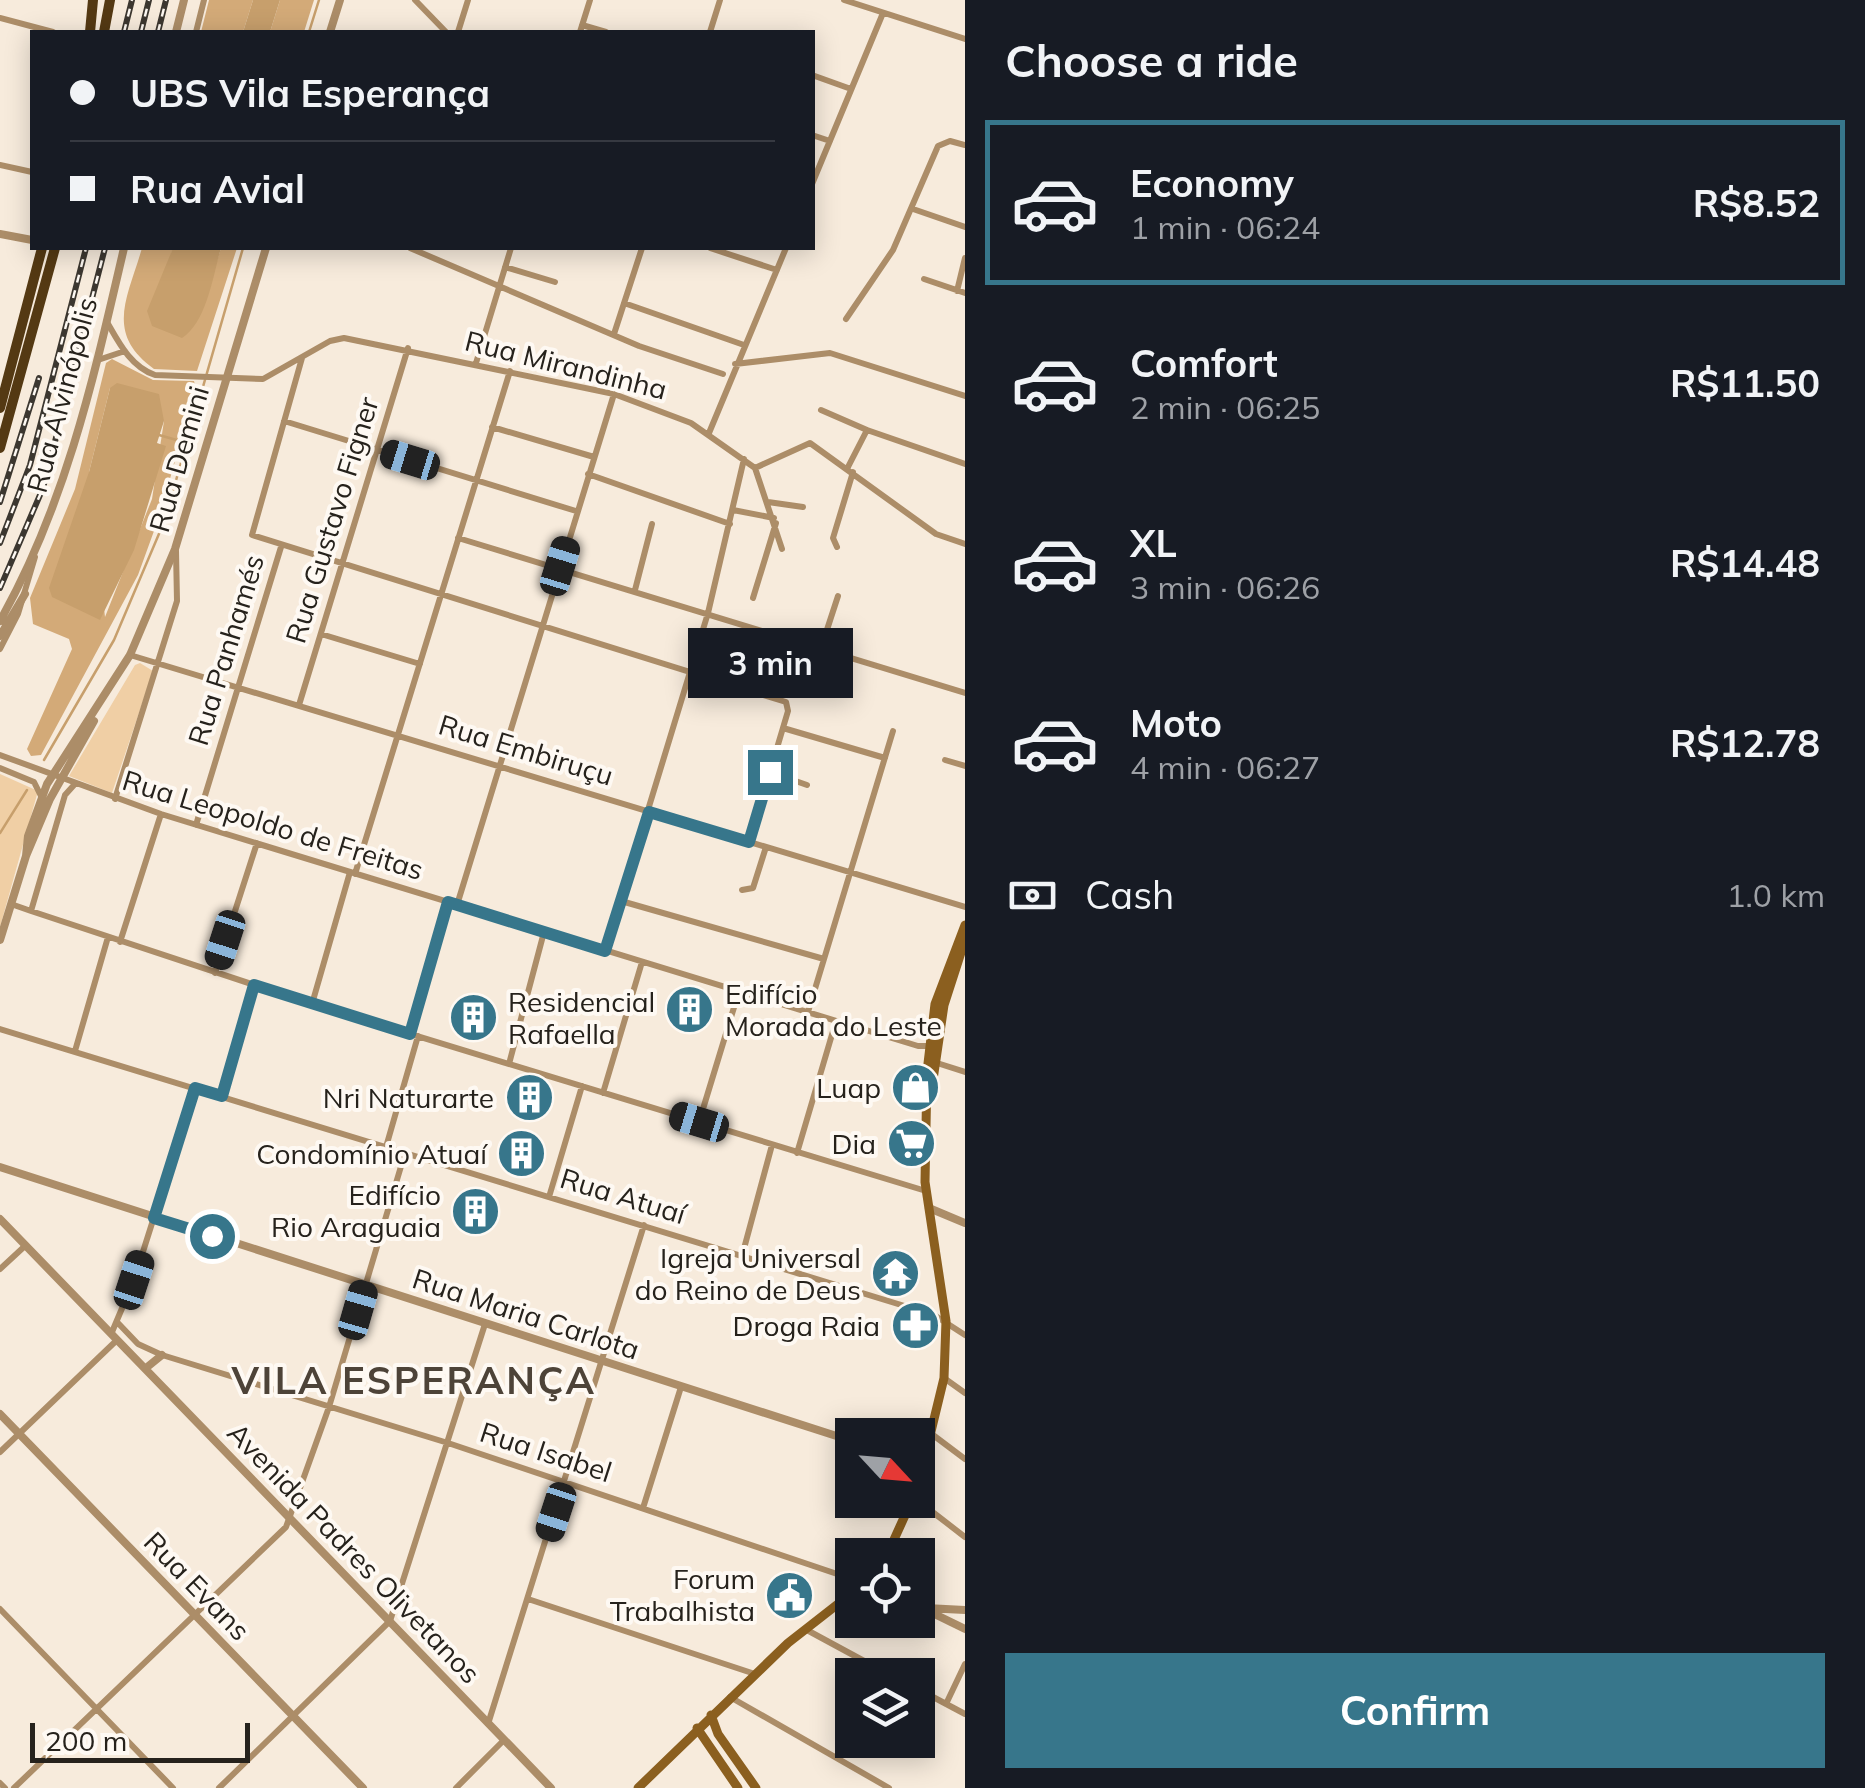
<!DOCTYPE html>
<meta charset="utf-8">
<style>
:root{--surface:#171b24;--page:#20242c;--text:#f1f3f6;--muted:#9ea1a6;--line:#363941;--accent:#37768b}
body{margin:0;font-family:Mulish,sans-serif;background:var(--page);color:var(--text);height:100vh;display:flex;flex-direction:column;font-size:38px;white-space:nowrap}
*{box-sizing:border-box;margin:0}
p{font-size:32px;color:var(--muted)}
.icon{flex:none;width:55px;height:55px;fill:none;stroke:currentColor;stroke-width:2;stroke-linecap:round;stroke-linejoin:round}
.map{position:relative;flex:1;overflow:hidden}
.drawer{display:flex;flex-direction:column;background:var(--surface);width:900px}
.drawer>*{flex:none}
.top-card{position:absolute;left:30px;top:30px;width:785px;height:220px;border-radius:0px;box-shadow:0 5px 25px #0003;display:grid;align-content:center;height:220px;padding:0 40px;background:var(--surface)}
.needle{width:65px;rotate:116deg}
.buttons{position:absolute;left:835px;top:1418px;display:grid;gap:20px}
.buttons a{display:grid;place-items:center;width:100px;height:100px;border-radius:0px;background:var(--surface);box-shadow:0 5px 25px #0003;font-size:50px}
.scale{position:absolute;left:30px;bottom:25px;width:220px;box-sizing:border-box;padding-left:10px;border:5px solid #26221c;border-top:0;font-size:28px;line-height:35px;white-space:nowrap;color:#26221c;-webkit-text-stroke:8px #fef9f3;paint-order:stroke}
.end{position:absolute;width:45px;height:45px;margin:-22px;border:12px solid #37768b;background:#fff;box-shadow:0 0 0 5px #fff}
.from{border-radius:50%}
.bubble{position:absolute;height:70px;border-radius:0px;background:var(--surface);box-shadow:0 5px 25px #0003;font-size:32px;font-weight:700;line-height:70px;text-align:center}
.car{position:absolute;width:30px;height:60px;margin:-30px -15px;border-radius:12px;box-shadow:0 0 8px 2px #0007;background:linear-gradient(#222 24%,#8ab4d8 0 40%,#222 0 76%,#8ab4d8 0 86%,#222 0)}
.top-card b{display:flex;align-items:center;gap:35px;height:95px;font-size:38px}
.top-card b+b{border-top:2px solid var(--line)}
.top-card i{width:25px;height:25px;background:var(--text)}
ul{padding:0;list-style:none}
li{display:flex;align-items:center;gap:30px;height:165px;margin:0 20px 15px;padding:0 20px;border:5px solid transparent;border-radius:0px}
li div{flex:1}
li b{display:block;font-size:38px}
li em{font-style:normal;font-weight:700}
li.selected{border-color:var(--accent)}
li>.icon{width:90px;height:90px;stroke-width:1.5}
h2{padding:0 40px;font-size:45px;line-height:120px}
.pay{display:flex;align-items:center;gap:25px;height:110px;padding:0 40px;font-size:38px}
.pay p{margin-inline-start:auto}
.button{display:flex;gap:20px;margin-top:auto;padding:20px 40px}
.button a{flex:1;height:115px;border-radius:0px;background:var(--accent);color:#fff;font-size:40px;font-weight:700;line-height:115px;text-align:center}
main{display:flex;flex:1;min-height:0}
.map>svg:first-child{display:block}
.green{fill:#f0cfa5}
.forest{fill:#d3aa78;fill-rule:evenodd}
.water{fill:#c79f6c}
.lines{fill:none;stroke-linecap:round;stroke-linejoin:round}
.stream{stroke:#c79f6c;stroke-width:2.5}
.minor{stroke:#ac8d68;stroke-width:6}
.tertiary{stroke:#ac8d68;stroke-width:8}
.secondary{stroke:#8b5f1f;stroke-width:9}
.trunk{stroke:#543913;stroke-width:10}
.rail-casing{stroke:#3c3730;stroke-width:6}
.rail{stroke:#fef9f3;stroke-width:2.5;stroke-dasharray:8;stroke-linecap:butt}
.route{stroke:#37768b;stroke-width:12}
.labels{text-anchor:middle;stroke-width:8;stroke-linejoin:round;paint-order:stroke}
.street-label{font-size:28px;fill:#26221c;stroke:#fef9f3}
.poi-label{font-size:28px;fill:#26221c;stroke:#fef9f3;text-anchor:end}
.district-label{font-size:38px;font-weight:bold;letter-spacing:2.5px;fill:#4d4338;stroke:#fef9f3}
</style>
<main>
<div class="map">
<svg width="965" height="1788" viewBox="0 0 965 1788">
<rect width="100%" height="100%" fill="#f7ebdc"/>
<path class="green" d="M140,663l13,8 -41,122 -43,-17 66,-111z
M0,774l38,17 -38,136z"/>
<path class="forest" d="M209,0h44l-10,32h-42z
M280,0h34l-10,32h-34z
M142,248h31l-4,13 31,53 21,-66h16l-40,123 -43,-2c-50,-36 -26,-72 -12,-121z
M112,359l41,21 41,1 2,8 -38,131 -20,55 -97,180 -10,1 -4,-7 45,-100 -3,-10 -36,-15 -3,-26 45,-109 31,-126zM110,388l54,33 -12,78 -47,118 -16,-145z"/>
<path class="water" d="M253,0h27l-10,32h-27z
M173,248h48c-8,27 -14,74 -39,90l-30,-12 -5,-15z
M117,383l42,11 5,27 -7,22 9,3 -32,104 -34,70 -48,-23 -3,-9 40,-116 21,-84z"/>
<g class="lines">
<path class="stream" d="M309,32l10,-32
M159,435l28,8
M44,760l70,-120 50,-118 79,-274
M0,833l27,-43"/>
<path class="minor" d="M415,0l31,32
M844,0l121,39
M0,18l53,14
M582,25l24,7
M196,32l8,-32
M458,32l10,-32
M580,32l10,-32
M710,32l10,-32
M812,75l39,14
M812,135l18,6
M0,165l32,7
M812,184l71,-171
M913,209l52,18
M410,248l229,98 84,28
M710,248l67,22
M505,267l50,15
M924,279l41,14
M957,291l8,-33
M624,303l120,42
M846,319l47,-69 45,-104 12,-5 15,4
M107,322c12,21 24,45 48,53l108,4 67,-38 14,-3 270,56 77,29 64,45 55,-25 126,91 29,10
M614,334l28,-86
M302,358l-50,177 534,167 2,9 -39,131
M98,360l27,-9
M476,363l35,-115
M735,364l95,-11 135,43
M821,410l46,20
M284,421l292,90
M492,427l102,30
M709,433l77,-185
M848,467l19,-37 98,34
M755,468l27,81
M588,474l142,50
M768,502l35,5
M733,510l41,8
M458,538l507,155
M837,547l-4,-9 20,-66
M635,590l17,-66
M753,598l23,-75
M321,634l99,30
M821,648l17,-52
M0,649l18,-35 17,-57
M130,655l835,252
M299,705l109,-357
M783,728l102,30
M0,755l161,59 757,232h15
M945,760l20,6
M0,768l34,14 7,14
M770,772l37,13
M115,799l62,-198 -1,-50
M196,825l85,-278
M355,874l155,-503
M742,890l11,-2 13,-41
M621,901l203,58
M11,904l20,7 34,-116 9,-10
M457,905l157,-511
M31,911l281,93 614,187
M120,942l41,-128
M605,951l103,-338 36,-154
M215,973l42,-130
M312,1004l38,-132
M808,1012l85,-281
M0,1029l934,286 31,20
M409,1034l39,-132
M75,1051l33,-114
M937,1063l28,9
M509,1064l35,-132
M603,1093l39,-131
M222,1095l32,-110
M699,1122l40,-131
M386,1147l32,-111
M797,1153l39,-132
M549,1197l33,-111
M742,1256l30,-111
M0,1269l26,-24
M118,1323l20,21 24,11 286,88 404,136
M112,1332l22,-52 61,-192
M944,1378l21,15
M933,1435l32,24
M0,1452l117,-112
M917,1500l48,37
M643,1508l38,-121
M528,1599l227,75
M0,1609l173,179
M805,1629l85,46
M918,1689l47,25
M730,1697l159,91
M946,1704l19,-40
M488,1724l156,-499
M0,1783l5,5
M14,1788l272,-261 43,-120 76,-254
M219,1788l171,-167 95,-297
M456,1788l48,-48"/>
<path class="tertiary" d="M176,32l8,-32
M330,32l10,-32
M0,234l32,6
M0,621c66,-117 94,-244 124,-373
M0,636l25,-42
M26,856l2,-20 19,-52 83,-129 45,-106 91,-301
M0,940l26,-84 24,-57 44,-78
M0,1167l852,274
M929,1208l36,15
M0,1219l551,569
M146,1368l16,-13
M0,1414l363,374
M918,1606l47,23
M926,1608l39,2"/>
<path class="secondary" d="M930,1100l14,-95 21,-65
M918,1485l26,-107 2,-57 -21,-139 2,-110 8,-68 30,-79
M887,1555l25,-55
M711,1715l7,19 38,54
M697,1728l41,60
M638,1788l150,-145 64,-50"/>
<path class="trunk" d="M90,32l3,-32
M104,32l6,-32
M0,408l42,-160
M0,448l55,-200"/>
<defs>
<path id="rail" d="M124,32l8,-32
M141,32l8,-32
M158,32l8,-32
M0,502l39,-124
M0,543l30,-78 56,-217
M0,588l43,-100 62,-240"/>
</defs>
<use href="#rail" class="rail-casing"/>
<use href="#rail" class="rail"/>
</g>
<g class="lines">
<path class="route" d="M212,1236l-58,-18 41,-130 27,8 32,-111 156,49 38,-132 157,49 44,-139 100,30 21,-70"/>
</g>
<defs>
<symbol id="building-disc" viewBox="-11 -11 22 22"><circle r="9.5" fill="#37768b" stroke="#fef9f3"/><path d="M-4-6H4V6H1V3H-1V6H-4ZM-2.5-4.3h1.7v1.8h-1.7ZM.8-4.3h1.7v1.8H.8ZM-2.5-1h1.7V.8h-1.7ZM.8-1h1.7V.8H.8Z" fill="#fff"/></symbol>
<symbol id="shop-disc" viewBox="-11 -11 22 22"><circle r="9.5" fill="#37768b" stroke="#fef9f3"/><path d="M-5-2.5h2.3a2.7 3.5 0 0 1 5.4 0H5L5.5 6h-11ZM-1.5-2.5h3a1.5 2.3 0 0 0-3 0Z" fill="#fff"/></symbol>
<symbol id="supermarket-disc" viewBox="-11 -11 22 22"><circle r="9.5" fill="#37768b" stroke="#fef9f3"/><path d="M-6-5.5h2.5l.6 2H6L4.5 2H-2.5L-4.4-4H-6ZM-1.5 3.2a1.3 1.3 0 1 0 .1 0ZM3 3.2a1.3 1.3 0 1 0 .1 0Z" fill="#fff"/></symbol>
<symbol id="temple-disc" viewBox="-11 -11 22 22"><circle r="9.5" fill="#37768b" stroke="#fef9f3"/><path d="M0-6L5-2H3V0L6.5 2.5H4V6H1.5V3h-3V6H-4V2.5H-6.5L-3 0V-2H-5Z" fill="#fff"/></symbol>
<symbol id="pharmacy-disc" viewBox="-11 -11 22 22"><circle r="9.5" fill="#37768b" stroke="#fef9f3"/><path d="M-2-6h4v4h4v4h-4v4h-4v-4h-4v-4h4Z" fill="#fff"/></symbol>
<symbol id="civic-disc" viewBox="-11 -11 22 22"><circle r="9.5" fill="#37768b" stroke="#fef9f3"/><path d="M-.6-6.5H3V-4.5H.6V-3L4-1V1h2V6H-6V1h2V-1L-.6-3ZM-1.2 2.5V6h2.4V2.5Z" fill="#fff"/></symbol>
</defs>
<g fill-rule="evenodd">
<use href="#building-disc" x="662" y="982" width="55" height="55"/>
<use href="#building-disc" x="446" y="990" width="55" height="55"/>
<use href="#shop-disc" x="888" y="1060" width="55" height="55"/>
<use href="#building-disc" x="502" y="1070" width="55" height="55"/>
<use href="#supermarket-disc" x="884" y="1116" width="55" height="55"/>
<use href="#building-disc" x="494" y="1126" width="55" height="55"/>
<use href="#building-disc" x="448" y="1184" width="55" height="55"/>
<use href="#temple-disc" x="868" y="1246" width="55" height="55"/>
<use href="#pharmacy-disc" x="888" y="1298" width="55" height="55"/>
<use href="#civic-disc" x="762" y="1568" width="55" height="55"/>
</g>
<g class="labels">
<g class="street-label">
<text transform="translate(566 365) rotate(14)" y="10">Rua Mirandinha</text>
<text transform="translate(62 395) rotate(-75)" y="10">Rua Alvinópolis</text>
<text transform="translate(179 459) rotate(-74)" y="10">Rua Demini</text>
<text transform="translate(332 520) rotate(-73)" y="10">Rua Gustavo Figner</text>
<text transform="translate(226 650) rotate(-73)" y="10">Rua Panhamés</text>
<text transform="translate(526 750) rotate(17)" y="10">Rua Embiruçu</text>
<text transform="translate(273 825) rotate(17)" y="10">Rua Leopoldo de Freitas</text>
<text transform="translate(623 1196) rotate(17)" y="10">Rua Atuaí</text>
<text transform="translate(526 1314) rotate(18)" y="10">Rua Maria Carlota</text>
<text transform="translate(546 1452) rotate(18)" y="10">Rua Isabel</text>
<text transform="translate(354 1553) rotate(46)" y="10">Avenida Padres Olivetanos</text>
<text transform="translate(197 1586) rotate(46)" y="10">Rua Evans</text>
</g>
<g class="poi-label">
<text x="725" y="1004" text-anchor="start">Edifício<tspan x="725" dy="32">Morada do Leste</tspan></text>
<text x="508" y="1012" text-anchor="start">Residencial<tspan x="508" dy="32">Rafaella</tspan></text>
<text x="881" y="1098">Luap</text>
<text x="494" y="1108">Nri Naturarte</text>
<text x="876" y="1154">Dia</text>
<text x="487" y="1164">Condomínio Atuaí</text>
<text x="441" y="1205">Edifício<tspan x="441" dy="32">Rio Araguaia</tspan></text>
<text x="861" y="1268">Igreja Universal<tspan x="861" dy="32">do Reino de Deus</tspan></text>
<text x="880" y="1336">Droga Raia</text>
<text x="755" y="1589">Forum<tspan x="755" dy="32">Trabalhista</tspan></text>
</g>
<g class="district-label">
<text x="414" y="1394">VILA ESPERANÇA</text>
</g>
</g>
</svg>
<div class="buttons">
<a><svg class="needle" viewBox="-14 -14 28 28"><path d="M0-13l5 13h-10z" fill="#e53935"/><path d="M0 13l5-13h-10z" fill="#9ea1a6"/></svg></a>
<a><svg class="icon" aria-label="locate" viewBox="0 0 24 24"><circle cx="12" cy="12" r="6"/><path d="M12 2v4M12 18v4M2 12h4M18 12h4"/></svg></a>
<a><svg class="icon" aria-label="layers" viewBox="0 0 24 24"><path d="M12 4l9 5-9 5-9-5zM3 14l9 5 9-5"/></svg></a>
</div>
<div class="scale">200 m</div>
<i class="end from" style="left:212px;top:1236px"></i>
<i class="end" style="left:770px;top:772px"></i>
<div class="bubble" style="left:688px;top:628px;width:165px">3 min</div>
<i class="car" style="left:410px;top:460px;rotate:287deg"></i>
<i class="car" style="left:560px;top:566px;rotate:17deg"></i>
<i class="car" style="left:225px;top:940px;rotate:198deg"></i>
<i class="car" style="left:699px;top:1122px;rotate:287deg"></i>
<i class="car" style="left:134px;top:1280px;rotate:18deg"></i>
<i class="car" style="left:358px;top:1310px;rotate:16deg"></i>
<i class="car" style="left:556px;top:1512px;rotate:198deg"></i>
<div class="top-card">
<b><i class="from"></i>UBS Vila Esperança</b>
<b><i></i>Rua Avial</b>
</div>
</div>
<section class="drawer">
<h2>Choose a ride</h2>
<ul>
<li class="selected"><svg class="icon" aria-label="car" viewBox="0 0 24 24"><path d="M5 17H2v-5l4-1 3-4h7l3 4 3 1v5h-3M9 17h6M6 11h13"/><circle cx="7" cy="17" r="2"/><circle cx="17" cy="17" r="2"/></svg><div><b>Economy</b><p>1 min · 06:24</p></div><em>R$8.52</em></li>
<li><svg class="icon" aria-label="car" viewBox="0 0 24 24"><path d="M5 17H2v-5l4-1 3-4h7l3 4 3 1v5h-3M9 17h6M6 11h13"/><circle cx="7" cy="17" r="2"/><circle cx="17" cy="17" r="2"/></svg><div><b>Comfort</b><p>2 min · 06:25</p></div><em>R$11.50</em></li>
<li><svg class="icon" aria-label="car" viewBox="0 0 24 24"><path d="M5 17H2v-5l4-1 3-4h7l3 4 3 1v5h-3M9 17h6M6 11h13"/><circle cx="7" cy="17" r="2"/><circle cx="17" cy="17" r="2"/></svg><div><b>XL</b><p>3 min · 06:26</p></div><em>R$14.48</em></li>
<li><svg class="icon" aria-label="car" viewBox="0 0 24 24"><path d="M5 17H2v-5l4-1 3-4h7l3 4 3 1v5h-3M9 17h6M6 11h13"/><circle cx="7" cy="17" r="2"/><circle cx="17" cy="17" r="2"/></svg><div><b>Moto</b><p>4 min · 06:27</p></div><em>R$12.78</em></li>
</ul>
<div class="pay"><svg class="icon" aria-label="cash" viewBox="0 0 24 24"><path d="M3 7h18v10H3z"/><circle cx="12" cy="12" r="2"/></svg>Cash<p>1.0 km</p></div>
<div class="button"><a>Confirm</a></div>
</section>
</main>
